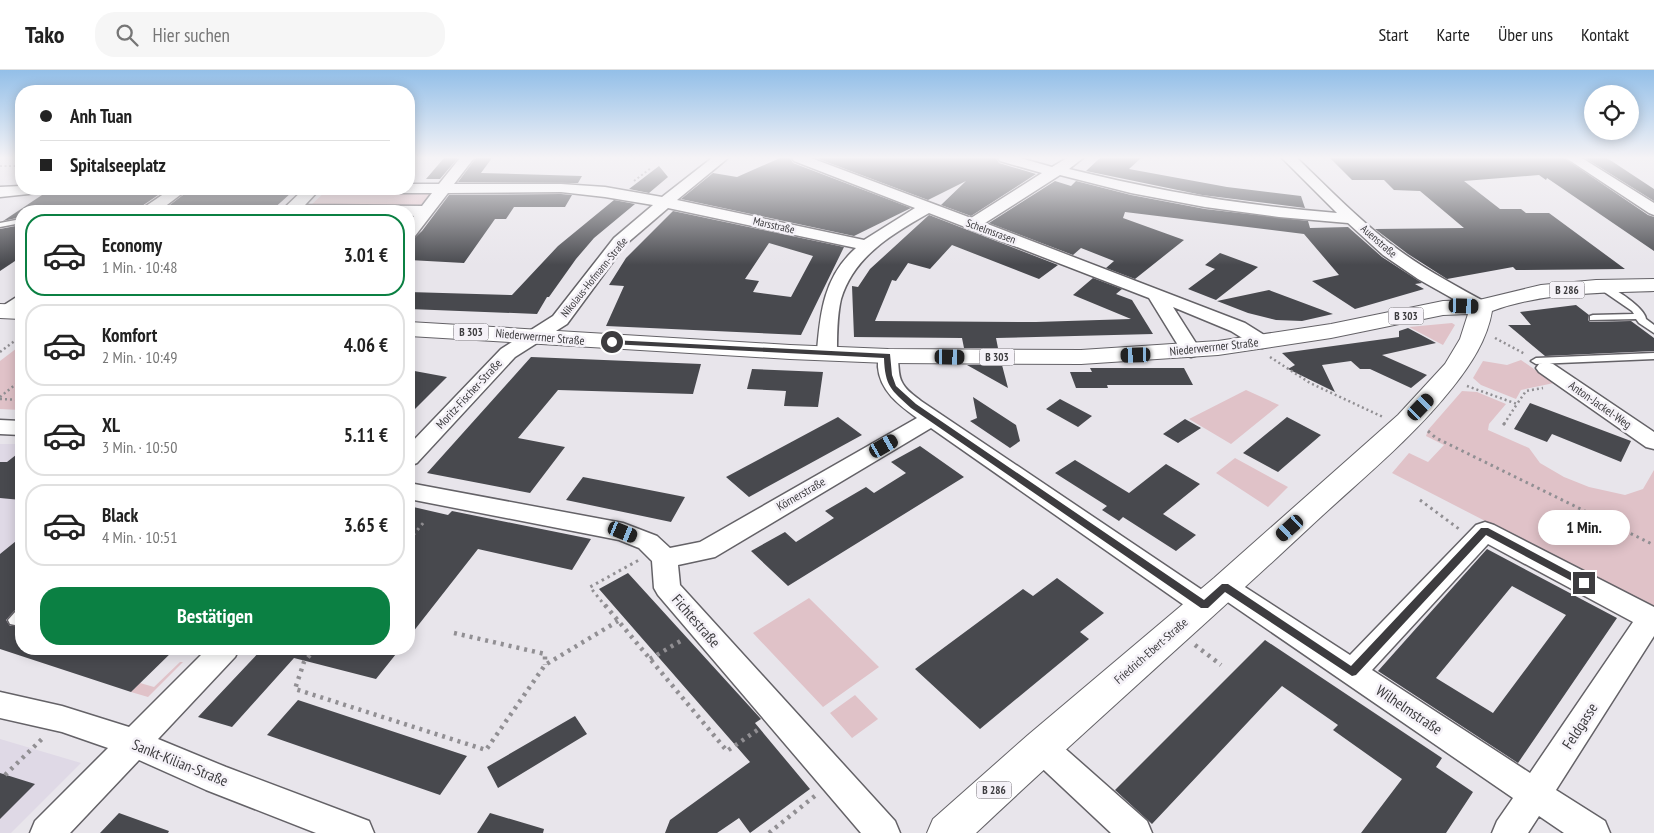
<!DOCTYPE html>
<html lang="de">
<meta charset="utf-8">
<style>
:root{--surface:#fff;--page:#f6f6f6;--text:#222;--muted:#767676;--line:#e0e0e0;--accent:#0b8043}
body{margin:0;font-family:"PT Sans Narrow",sans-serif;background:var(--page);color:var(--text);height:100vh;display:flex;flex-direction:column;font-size:19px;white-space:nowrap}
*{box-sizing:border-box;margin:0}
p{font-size:16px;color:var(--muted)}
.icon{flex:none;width:28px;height:28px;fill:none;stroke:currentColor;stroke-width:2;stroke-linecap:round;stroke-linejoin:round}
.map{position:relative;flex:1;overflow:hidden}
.side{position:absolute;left:15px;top:135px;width:400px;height:450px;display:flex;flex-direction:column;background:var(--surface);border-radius:20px;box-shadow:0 2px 12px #0003}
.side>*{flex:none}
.guide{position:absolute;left:15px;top:15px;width:400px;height:110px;border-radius:20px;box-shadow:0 2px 12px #0003;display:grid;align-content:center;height:110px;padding:0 25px;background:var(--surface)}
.buttons{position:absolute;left:1584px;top:15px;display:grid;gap:10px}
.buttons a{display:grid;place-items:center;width:55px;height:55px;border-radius:50%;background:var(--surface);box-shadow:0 2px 12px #0003;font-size:25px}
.end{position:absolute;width:22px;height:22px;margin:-11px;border:6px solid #3d3c3f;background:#fff;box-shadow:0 0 0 2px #fff}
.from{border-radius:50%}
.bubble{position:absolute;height:35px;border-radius:18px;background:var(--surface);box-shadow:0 2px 12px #0003;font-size:16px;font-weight:800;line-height:35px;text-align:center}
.car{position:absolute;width:15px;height:30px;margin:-15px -8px;border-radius:6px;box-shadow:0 0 4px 1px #0007;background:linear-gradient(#222 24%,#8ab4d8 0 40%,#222 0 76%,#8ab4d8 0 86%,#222 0)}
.guide b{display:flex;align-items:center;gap:18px;height:48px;font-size:19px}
.guide b+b{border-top:1px solid var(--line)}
.guide i{width:12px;height:12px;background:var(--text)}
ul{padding:9px 0 0;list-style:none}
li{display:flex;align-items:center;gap:15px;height:82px;margin:0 10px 8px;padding:0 15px;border:2px solid var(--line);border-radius:20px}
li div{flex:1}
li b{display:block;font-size:19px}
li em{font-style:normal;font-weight:800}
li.active{border-color:var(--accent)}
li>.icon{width:45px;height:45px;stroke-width:1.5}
.cta{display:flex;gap:10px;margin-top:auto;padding:10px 25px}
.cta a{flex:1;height:58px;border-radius:20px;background:var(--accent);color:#fff;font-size:20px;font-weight:800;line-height:58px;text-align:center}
header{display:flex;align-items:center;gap:30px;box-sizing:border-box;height:70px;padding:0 25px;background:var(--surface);border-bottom:1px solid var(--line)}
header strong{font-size:24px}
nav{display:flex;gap:28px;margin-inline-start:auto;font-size:18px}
.search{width:350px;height:45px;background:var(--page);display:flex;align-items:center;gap:12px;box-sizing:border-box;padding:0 18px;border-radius:20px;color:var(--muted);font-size:19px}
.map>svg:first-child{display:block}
.built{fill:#dfd9e6}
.green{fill:#e0c2c8}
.building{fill:#48494e;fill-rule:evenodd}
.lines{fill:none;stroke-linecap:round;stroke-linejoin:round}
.service-casing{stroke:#646267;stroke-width:3}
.minor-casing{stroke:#646267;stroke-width:3}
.primary-casing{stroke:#646267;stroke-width:2}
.path-far3{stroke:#918f93;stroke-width:2;stroke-dasharray:2 2.5;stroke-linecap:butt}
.path-far2{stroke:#918f93;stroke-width:2.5;stroke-dasharray:2 3;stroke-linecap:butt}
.path-far1{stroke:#918f93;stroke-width:3;stroke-dasharray:2.5 4;stroke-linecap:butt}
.path{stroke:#918f93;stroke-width:4.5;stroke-dasharray:3 5;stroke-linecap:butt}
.service{fill:#fff;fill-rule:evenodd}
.minor{fill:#fff;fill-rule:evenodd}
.primary{fill:#fff;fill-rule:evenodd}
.route{fill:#3d3c3f}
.labels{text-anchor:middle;stroke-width:5;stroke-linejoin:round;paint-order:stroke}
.far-street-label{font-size:11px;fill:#3d3c3f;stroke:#f5f2f8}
.shield{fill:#f5f2f8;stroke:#747376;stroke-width:1}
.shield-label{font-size:11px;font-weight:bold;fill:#3d3c3f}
.street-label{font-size:12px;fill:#3d3c3f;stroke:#f5f2f8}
.near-street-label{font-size:15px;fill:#3d3c3f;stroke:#f5f2f8}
</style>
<header>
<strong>Tako</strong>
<div class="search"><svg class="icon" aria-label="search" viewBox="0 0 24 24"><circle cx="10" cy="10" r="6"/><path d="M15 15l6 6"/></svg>Hier suchen</div>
<nav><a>Start</a><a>Karte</a><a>Über uns</a><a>Kontakt</a></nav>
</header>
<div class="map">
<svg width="1654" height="763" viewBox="0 0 1654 763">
<rect width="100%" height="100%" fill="#e8e5eb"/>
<path class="built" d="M0,374h21v166l-21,17z
M0,669l81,24 -70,70h-11z"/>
<path class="green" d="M327,120l105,2 -13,16 -109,-2z
M1452,253l3,2 -12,20 -34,-18z
M21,275v65l-21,-1v-48z
M1521,290l33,23 -33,7 -5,9 -35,-14 -8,-7 10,-17 24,4z
M1246,320l33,15 -48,39 -42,-25z
M1462,321l15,1 29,12 -17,20 -1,6 41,18 11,15 24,14 25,10 36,8 18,-6 11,-19v138l-262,-135 17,-20 19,9 16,-17 -18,-9 2,-6z
M1235,388l53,29 -20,20 -52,-34z
M809,528l70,69 -56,40 -70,-74z
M180,592h3l-35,35 -17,-5 9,-9 14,4z
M855,625l23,24 -26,19 -22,-25z"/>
<path class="building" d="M444,88h14l-18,21h-14z
M476,88h16l-11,15 101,3 -4,7 -120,-1z
M780,88h10l3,5 118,45 -57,28 -173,-37 32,-26 24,4z
M816,88h180l3,5 37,11 -65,42 -30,-11 25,-24 -38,19z
M1100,88h41l-12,11 98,18 74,9 4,12 -103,-13 -116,-24z
M1330,88h234l84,57 6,2v34l-107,-73 -1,2 -7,-5 -75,6 36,28h21l5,4h23l76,56 -109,1 -3,-3 -66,12 -39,-25 -33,-25 89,-1 -44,-37 -26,-1 -10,-10h-32z
M1585,88h22l47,31v12z
M659,96l9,11 -19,16 -20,-4z
M1055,111l16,5 5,-5 55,14 74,14 103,12 2,7 38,-1 34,30 40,26 -7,1 9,5 -69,20 -43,-28 27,-6 -35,-41 -179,-22 -2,6 61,22 -49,39 -29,-11 8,-7 -33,-13 -8,7 -84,-32z
M187,122l45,2 59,-1 -20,18h-109z
M45,123l89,1 27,-1 -19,13 -3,5h-118v6l-18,4z
M561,124l11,1 -7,12h-51l-8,12h-11l-31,44 -55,-3v-17l13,-12 27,-36z
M614,130l21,4 -41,34 -18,21 -27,38h-2l-10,17 -128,-5v-17l103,3 46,-49z
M673,141l171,36 -43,88 -195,-9 18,-40 -15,-1 17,-27zM769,173l44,13 -22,41 -38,-5 6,-11 -14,-2z
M929,145l129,50 -19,14 -87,-34 -22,24 -22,-6 -12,18 -4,-1 -17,41 161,1 95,-3 -58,-24 20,-17 29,11 -6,5 16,6 21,34 -157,4 2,10h-34l-2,-10 -108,-1 -2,-51 6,1 12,-18z
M21,155v32l-21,14v-42z
M1220,183l38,14 -42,33 -28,-11 27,-20 -10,-4z
M1269,220l64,24 -31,7 -26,-1 -28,-7 -31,-12z
M1576,235l13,10 -1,5 2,2 41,-1 23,17v13l-109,5 -37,-31h23l-11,-13z
M1408,258l28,15 -54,12 45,20 -16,13 -41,-19h-10l-9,-8 -29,4 13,27 -47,-23 7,-4 -13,-12 117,-16v-6z
M531,287l170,7 -8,30 -135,-4 -40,48 47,9 -35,46 -103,-20z
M967,295h35l6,23z
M1090,298h94l9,17h-86l1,3h-32l-6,-16h22z
M752,299l71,3 -5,35 -34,-1 2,-15 -39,-2z
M409,300l38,7 -38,38z
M973,327l43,28 4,16 -10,7 -40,-27 7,-3z
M1060,329l32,17 -14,11 -32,-18z
M1530,333l101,38 -10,21 -69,-28 -5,8 -33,-13z
M838,347l24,18 -113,62 -23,-20z
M1287,347l34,18 -43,37 -35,-19z
M1185,349l16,9 -23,15 -15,-9z
M920,376l44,31 -176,109 -37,-35 34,-19 11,10 38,-24 -9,-7 41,-24 8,6 32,-20 -15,-11z
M21,381v49l-21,-2v-36h7z
M1075,390l54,33 37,-29 34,20 -37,30 33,21 -20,16 -53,-34 -4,4 -17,-11 5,-4 -52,-33z
M583,407l102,20 -14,25 -105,-22z
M409,436l39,9 4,-4 139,28 -19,31 -94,-21 -69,88z
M21,467v71l-6,2 -9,10 4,6 11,-1v24h154l-44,43 -131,-43v-95z
M1487,479l130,69 -99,145 -140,-92zM1512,516l54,29 -73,98 -57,-35z
M628,503l133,146 -6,4 55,66 -60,44 -11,-15 -22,15h-52l5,-13 80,-58 -151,-173z
M1057,508l47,35 -24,19 9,7 -109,90 -65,-60 108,-80 10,7z
M1265,570l177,118 -6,9 37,25 -27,41h-85l41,-54 -69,-49 5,-5 -56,-39 -130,138 -37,-34z
M262,579h138l-24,30 -82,-21 -62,69 -34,-10z
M298,630l169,56 -27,39 -173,-60z
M575,646l12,18 -89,54 -11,-21z
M0,703l35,11 -35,35z
M119,743l50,18 -1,2h-68z
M490,743l54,16 -1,4h-66z"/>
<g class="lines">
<defs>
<path id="service" d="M21,149v4l-21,4v-4z
M1603,214c12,4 42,24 43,35l8,6v8l-15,-10 -3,-4 -46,1v-4l3,-1 41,-1 -2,-3 -32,-22v-4z
M1654,283v6l-118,5 -5,-3 5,-3z
M21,540v13l-6,2 -5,-1 -2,-4 8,-9z"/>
<path id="minor" d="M460,88h14l-20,26h107l44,3 57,10 50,-39h16l-51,42 187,40 51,-32 -121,-47 -2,-3h19l160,60 71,-45 -42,-12 -2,-3h22l32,9 15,-9h16l-14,11c88,22 177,37 268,44l-55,-55h15c32,31 63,63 99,90 28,21 60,38 91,55l3,4 -3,4 -6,2 -6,-2 -57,-32 -35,-24 -35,-32 -69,-6 -74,-10 -74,-14 -71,-18 -75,48 260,100 24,15 3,4 -3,4 -7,2 -7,-2 -24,-15 -58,-24 28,44 -3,4 -7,2 -7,-2 -35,-57 -220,-85c-37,21 -75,43 -88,86 -4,17 -4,36 -4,54l-3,4 -7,2 -7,-2 -3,-4c3,-40 7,-77 39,-105l-188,-40 -42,36 -59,80 -52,33 -98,106 -8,3v-21l92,-96 52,-33 61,-78 39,-33 -48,-8 -44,-5 -113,1 -33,43 -6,2v-15l5,-7 -5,-1v-4h-128l23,-22h16l-15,16 117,1 10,-13h-50l-5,-1 -2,-3h34v-5h30z
M1566,88h16l72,45v12l-5,-2z
M21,116v3h24l-2,3 -5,1 -38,4v-10z
M171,119h17l-29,22h-18l2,-3z
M21,227v13l-13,7 -7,-2v-8l14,-9z
M888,280l7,2c6,9 1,22 8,32 4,7 12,12 18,17l293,197 3,7 -3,7 -10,4 -10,-4 -263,-184 -216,129 -37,8 2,20 215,236 5,12h-39l-203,-238 -4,-7 -2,-27 -13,-13 -20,-8 -210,-41v-16l214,40 34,13 13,12 30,-6 217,-124c-18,-13 -37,-27 -39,-51 0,-6 0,-10 3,-15z
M1546,292l7,2 101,68v17l-8,-2 -107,-75 -3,-4 3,-4z
M0,350l21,1v14l-21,-1z
M1485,452l9,3 160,82v29l-98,154 49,31 5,12h-46l-25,-17 -11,17h-36l5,-12 16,-23 -297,-204 -4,-7 4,-7 9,-3 9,3 116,75 126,-130zM1488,474l145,78 -103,151 -158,-103z
M207,579h32l-4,8 -77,82 68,28 143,54 5,12h-58l-110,-43 -67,-30 -69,73h-40l5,-12 73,-73 -46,-16 -62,-14v-26l62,14 67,21z
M1041,663l11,4 95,84 5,12h-41l-81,-76 -5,-10 5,-10z"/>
<path id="primary" d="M1654,209v12c-54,2 -111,1 -162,20 -5,29 -21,53 -39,76 -41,52 -95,95 -143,140 -110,103 -224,202 -334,306h-49l6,-14 95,-84 186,-157 184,-163 47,-51 15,-25 8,-25 -25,1 -112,23 -113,17 -137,9 -193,-1 -98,-4 -381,-23v-14l381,23 98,4 193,1 137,-9 113,-17 112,-23 36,-1 62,-15 55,-5z
M0,234l21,1v14l-21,-1z"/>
</defs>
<use href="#service" class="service-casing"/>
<use href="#minor" class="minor-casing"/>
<use href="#primary" class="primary-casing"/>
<path class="path-far3" d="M0,96h21
M634,111l17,-13"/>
<path class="path-far2" d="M1495,268l30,16
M0,282l21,-16
M1270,287l40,26 73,34
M1467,316l50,18 9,-13 17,-3
M0,327l21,-17
M0,329l21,1
M1504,354l13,-20"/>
<path class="path-far1" d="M1503,355l2,-2
M1428,361l8,7 218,107
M1420,430l39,29
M409,470l15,-18
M606,537l-16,-20 49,-27"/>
<path class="path" d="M605,535l122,146 32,-22
M454,563l91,21v11
M1195,575l26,20
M315,579l-11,13 -9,27 191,61 59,-85 73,-44
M650,589l34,-20
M5,705l39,-38
M769,763l47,-38"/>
<use href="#service" class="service"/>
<use href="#minor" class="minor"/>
<use href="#primary" class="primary"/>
</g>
<linearGradient id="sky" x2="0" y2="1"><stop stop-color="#93bfe8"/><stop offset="0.45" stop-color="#f5f3f6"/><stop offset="1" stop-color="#f5f3f6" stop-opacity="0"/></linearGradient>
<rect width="1654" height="195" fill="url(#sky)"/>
<path class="route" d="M612,270l278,14 2,21 4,11 20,18 288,196 18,-16h6l123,82 130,-138h7l99,53 2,2 -2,3h-6l-95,-51 -130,140 -4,1 -127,-84 -17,16h-7l-290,-200c-20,-18 -26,-22 -27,-50l-274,-14v-3z"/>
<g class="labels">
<g class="far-street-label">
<text transform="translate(774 155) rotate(13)" y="4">Marsstraße</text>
<text transform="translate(991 161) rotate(20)" y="4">Schelmsrasen</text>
<text transform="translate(1379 171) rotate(41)" y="4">Auenstraße</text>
<text transform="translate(594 207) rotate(-51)" y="4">Nikolaus-Hofmann-Straße</text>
</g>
<g class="shield">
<rect x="1549.5" y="211.5" width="35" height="17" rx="4"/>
<rect x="1388.5" y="237.5" width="35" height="17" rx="4"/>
<rect x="453.5" y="253.5" width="35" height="17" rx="4"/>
<rect x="979.5" y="278.5" width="35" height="17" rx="4"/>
<rect x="976.5" y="711.5" width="35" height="17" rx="4"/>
</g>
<g class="shield-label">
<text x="1567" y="224">B 286</text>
<text x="1406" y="250">B 303</text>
<text x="471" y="266">B 303</text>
<text x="997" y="291">B 303</text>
<text x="994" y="724">B 286</text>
</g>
<g class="street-label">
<text transform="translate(540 267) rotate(5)" y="4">Niederwerrner Straße</text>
<text transform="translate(1214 277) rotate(-6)" y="4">Niederwerrner Straße</text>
<text transform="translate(469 324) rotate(-47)" y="4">Moritz-Fischer-Straße</text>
<text transform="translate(1600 335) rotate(35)" y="4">Anton-Jackel-Weg</text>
<text transform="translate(801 424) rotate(-30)" y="4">Körnerstraße</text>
<text transform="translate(1151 581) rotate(-41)" y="4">Friedrich-Ebert-Straße</text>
</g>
<g class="near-street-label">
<text transform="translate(696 551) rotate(49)" y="5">Fichtestraße</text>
<text transform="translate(1409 640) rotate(34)" y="5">Wilhelmstraße</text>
<text transform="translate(1580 656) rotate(-57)" y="5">Feldgasse</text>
<text transform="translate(180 693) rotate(22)" y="5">Sankt-Kilian-Straße</text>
</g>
</g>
</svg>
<div class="buttons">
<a><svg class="icon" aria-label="locate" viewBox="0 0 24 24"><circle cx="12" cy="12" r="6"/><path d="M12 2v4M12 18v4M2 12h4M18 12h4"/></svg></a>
</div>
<i class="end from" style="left:612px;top:272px"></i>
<i class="end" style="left:1584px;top:513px"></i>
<div class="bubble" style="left:1538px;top:440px;width:92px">1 Min.</div>
<i class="car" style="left:1464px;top:236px;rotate:92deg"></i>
<i class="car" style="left:1136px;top:285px;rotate:268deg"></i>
<i class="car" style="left:950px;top:287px;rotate:91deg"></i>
<i class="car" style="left:1421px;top:337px;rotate:44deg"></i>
<i class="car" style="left:884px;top:376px;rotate:60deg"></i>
<i class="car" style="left:1290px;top:458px;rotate:228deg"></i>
<i class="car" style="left:623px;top:462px;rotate:112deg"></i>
<div class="guide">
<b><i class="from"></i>Anh Tuan</b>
<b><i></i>Spitalseeplatz</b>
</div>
<section class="side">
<ul>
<li class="active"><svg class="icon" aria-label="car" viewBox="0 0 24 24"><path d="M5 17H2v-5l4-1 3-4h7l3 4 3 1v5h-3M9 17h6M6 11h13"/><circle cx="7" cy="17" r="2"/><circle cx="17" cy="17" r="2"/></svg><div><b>Economy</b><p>1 Min. · 10:48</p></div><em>3.01 €</em></li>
<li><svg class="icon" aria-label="car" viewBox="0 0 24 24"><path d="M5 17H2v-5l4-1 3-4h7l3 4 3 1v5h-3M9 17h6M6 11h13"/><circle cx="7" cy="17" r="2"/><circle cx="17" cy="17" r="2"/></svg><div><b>Komfort</b><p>2 Min. · 10:49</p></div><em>4.06 €</em></li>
<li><svg class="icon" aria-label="car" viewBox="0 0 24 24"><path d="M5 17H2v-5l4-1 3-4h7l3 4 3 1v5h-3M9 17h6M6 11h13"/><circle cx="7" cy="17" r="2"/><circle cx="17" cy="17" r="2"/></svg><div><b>XL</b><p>3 Min. · 10:50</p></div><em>5.11 €</em></li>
<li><svg class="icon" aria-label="car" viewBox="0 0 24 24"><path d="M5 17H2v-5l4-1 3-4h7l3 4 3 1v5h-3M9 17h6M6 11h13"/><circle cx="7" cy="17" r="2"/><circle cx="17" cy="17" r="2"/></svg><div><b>Black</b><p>4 Min. · 10:51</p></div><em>3.65 €</em></li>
</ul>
<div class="cta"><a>Bestätigen</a></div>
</section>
</div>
